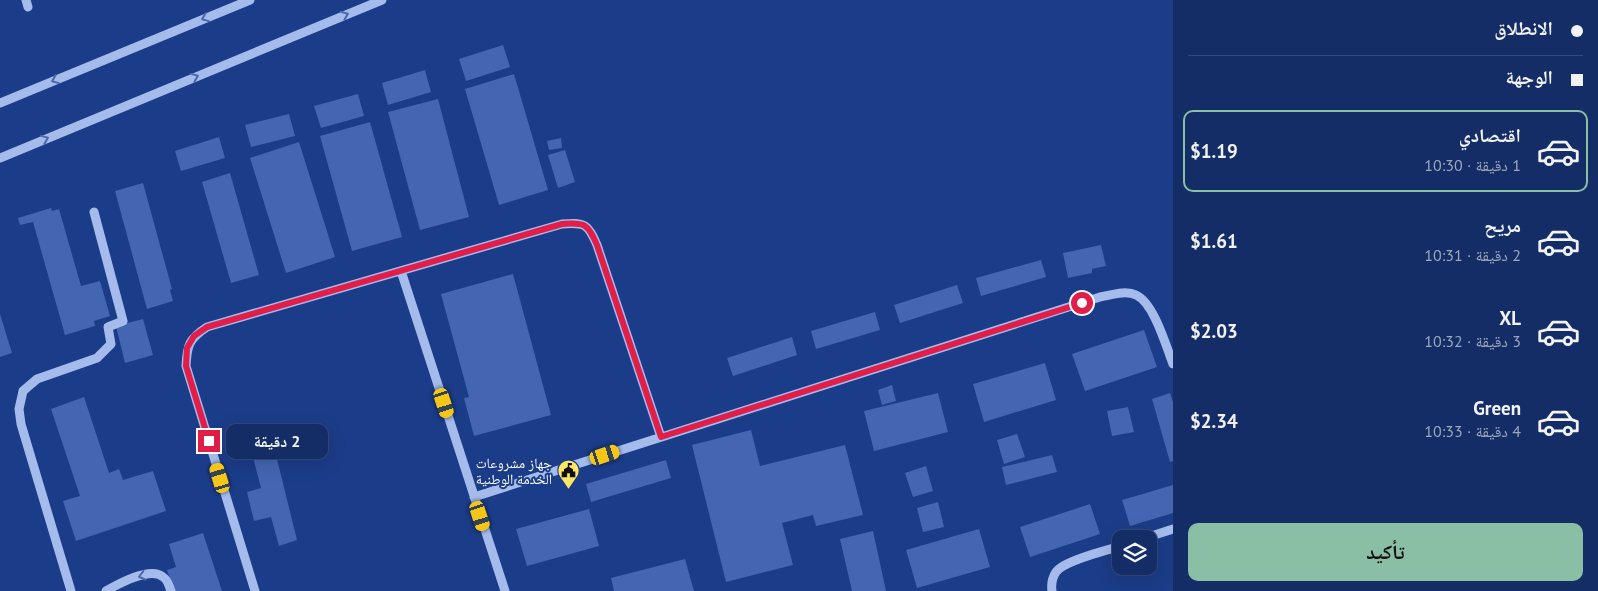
<!DOCTYPE html>
<html lang="ar">
<meta charset="utf-8">
<style>
:root{--surface:#142d66;--page:#1d356c;--text:#f1f3f6;--muted:#9da8bf;--line:#33497a;--accent:#8abfa5}
body{margin:0;font-family:"PT Sans","Noto Naskh Arabic",sans-serif;background:var(--page);color:var(--text);direction:rtl;height:100vh;display:flex;flex-direction:column;font-size:19px;white-space:nowrap}
*{box-sizing:border-box;margin:0}
p{font-size:16px;color:var(--muted)}
.icon{flex:none;width:28px;height:28px;fill:none;stroke:currentColor;stroke-width:2;stroke-linecap:round;stroke-linejoin:round}
.map{position:relative;flex:1;overflow:hidden;direction:ltr}
.sheet{display:flex;flex-direction:column;background:var(--surface);width:425px}
.sheet>*{flex:none}
.hud{display:grid;align-content:center;height:110px;padding:0 15px;background:var(--surface)}
.tools{position:absolute;left:1112px;top:530px;display:grid;gap:10px}
.tools a{display:grid;place-items:center;width:45px;height:45px;border-radius:10px;background:var(--surface);box-shadow:0 5px 20px #0002,0 0 0 1px var(--line);font-size:25px}
.end{position:absolute;width:22px;height:22px;margin:-11px;border:6px solid #e11d48;background:#fff;box-shadow:0 0 0 2px #fff}
.from{border-radius:50%}
.bubble{position:absolute;height:35px;border-radius:10px;background:var(--surface);box-shadow:0 5px 20px #0002,0 0 0 1px var(--line);font-size:16px;font-weight:700;line-height:35px;text-align:center;direction:rtl}
.car{position:absolute;width:15px;height:30px;margin:-15px -8px;border-radius:6px;box-shadow:0 0 4px 1px #0007;background:linear-gradient(#f5c518 24%,#345 0 40%,#f5c518 0 76%,#345 0 86%,#f5c518 0)}
.hud b{display:flex;align-items:center;gap:18px;height:48px;font-size:19px}
.hud b+b{border-top:1px solid var(--line)}
.hud i{width:12px;height:12px;background:var(--text)}
ul{padding:0;list-style:none}
li{display:flex;align-items:center;gap:15px;height:82px;margin:0 10px 8px;padding:0 5px;border:2px solid transparent;border-radius:10px}
li div{flex:1}
li b{display:block;font-size:19px}
li em{font-style:normal;font-weight:700}
li.current{border-color:var(--accent)}
li>.icon{width:45px;height:45px;stroke-width:1.5}
.action{display:flex;gap:10px;margin-top:auto;padding:10px 15px}
.action a{flex:1;height:58px;border-radius:10px;background:var(--accent);color:#111;font-size:20px;font-weight:700;line-height:58px;text-align:center}
main{display:flex;flex:1;min-height:0}
.map>svg:first-child{display:block}
.building{fill:#4465b1}
.lines{fill:none;stroke-linecap:round;stroke-linejoin:round}
.minor{stroke:#a4bbec;stroke-width:9}
.oneway{stroke:#4b68ab}
.route{stroke:#e11d48;stroke-width:6}
.labels{text-anchor:middle;stroke-width:4;stroke-linejoin:round;paint-order:stroke}
.poi-label{font-size:14px;fill:#fff;stroke:#1b3c88;text-anchor:end}
</style>
<main>
<section class="sheet">
<div class="hud">
<b><i class="from"></i>الانطلاق</b>
<b><i></i>الوجهة</b>
</div>
<ul>
<li class="current"><svg class="icon" aria-label="car" viewBox="0 0 24 24"><path d="M5 17H2v-5l4-1 3-4h7l3 4 3 1v5h-3M9 17h6M6 11h13"/><circle cx="7" cy="17" r="2"/><circle cx="17" cy="17" r="2"/></svg><div><b>اقتصادي</b><p>1 دقيقة · 10:30</p></div><em>$1.19</em></li>
<li><svg class="icon" aria-label="car" viewBox="0 0 24 24"><path d="M5 17H2v-5l4-1 3-4h7l3 4 3 1v5h-3M9 17h6M6 11h13"/><circle cx="7" cy="17" r="2"/><circle cx="17" cy="17" r="2"/></svg><div><b>مريح</b><p>2 دقيقة · 10:31</p></div><em>$1.61</em></li>
<li><svg class="icon" aria-label="car" viewBox="0 0 24 24"><path d="M5 17H2v-5l4-1 3-4h7l3 4 3 1v5h-3M9 17h6M6 11h13"/><circle cx="7" cy="17" r="2"/><circle cx="17" cy="17" r="2"/></svg><div><b>XL</b><p>3 دقيقة · 10:32</p></div><em>$2.03</em></li>
<li><svg class="icon" aria-label="car" viewBox="0 0 24 24"><path d="M5 17H2v-5l4-1 3-4h7l3 4 3 1v5h-3M9 17h6M6 11h13"/><circle cx="7" cy="17" r="2"/><circle cx="17" cy="17" r="2"/></svg><div><b>Green</b><p>4 دقيقة · 10:33</p></div><em>$2.34</em></li>
</ul>
<div class="action"><a>تأكيد</a></div>
</section>
<div class="map">
<svg width="1173" height="591" viewBox="0 0 1173 591">
<rect width="100%" height="100%" fill="#1b3c88"/>
<path class="building" d="M503,45l7,22 -44,14 -7,-22z
M425,70l6,22 -43,13 -6,-22z
M514,74l34,116 -49,15 -34,-116z
M358,94l6,22 -43,12 -7,-22z
M438,99l31,118 -49,13 -32,-118z
M289,114l6,22 -44,11 -6,-22z
M370,122l32,115 -50,14 -32,-115z
M219,137l6,21 -44,13 -6,-20z
M561,138l1,10 -13,2 -2,-9z
M299,142l36,115 -49,16 -36,-115z
M565,150l10,32 -17,6 -10,-33z
M230,173l29,102 -28,8 -29,-101z
M143,183l29,106 -2,1 3,11 -26,8 -32,-118z
M51,208l1,3 7,-2 22,77 19,-5 10,35 -16,5 1,5 -30,9 -32,-113 -13,3 -2,-7z
M1101,245l5,21 -14,3v4l-24,5 -5,-25z
M1041,260l5,17 -65,19 -5,-18z
M513,274l38,141 -77,21 -10,-38 5,-1 -28,-103z
M957,285l6,18 -63,20 -6,-18z
M875,312l5,18 -64,19 -5,-18z
M0,314l12,39 -12,4z
M143,319l10,36 -28,8 -9,-37z
M1144,330l13,37 -72,24 -13,-37z
M792,337l5,18 -64,21 -6,-18z
M1045,363l11,37 -72,22 -11,-38z
M892,385l4,16 -14,4 -4,-15z
M938,393l10,39 -74,19 -10,-40z
M1170,393l3,9v59l-3,1 -18,-63z
M84,397l25,76 10,-4 4,11 30,-9 13,40 -90,30 -13,-40 17,-5 -29,-87z
M1128,407l6,25 -22,4 -5,-25z
M751,430l9,36 85,-21 18,70 -47,11 -3,-11 -31,8 11,42 -67,17 -34,-137z
M1017,434l8,23 -21,7 -7,-24z
M275,451l22,89 -18,6 -8,-29 -17,4 -7,-29 14,-4 -8,-31z
M1052,455l5,17 -51,13 -4,-18z
M666,460l5,18 -80,24 -5,-18z
M926,466l7,25 -20,6 -8,-24z
M1173,485v28l-43,13 -8,-26z
M938,502l6,25 -21,5 -6,-24z
M1090,504l10,30 -70,23 -10,-30z
M589,509l10,37 -72,20 -11,-37z
M979,529l11,38 -73,21 -11,-38z
M873,531l13,60h-34l-12,-52z
M203,533l19,58h-48l-7,-21 9,-3 -7,-23z
M685,559l9,32h-80l-3,-13z"/>
<g class="lines">
<path class="minor" d="M26,0l2,7
M0,103l250,-103
M0,158l382,-158
M401,271l104,320
M474,497l626,-200c11,-2 26,-7 36,-2 18,8 30,51 37,69
M1142,539l31,-10
M71,591l-50,-167 -2,-15 4,-18 14,-12 60,-21 14,-14 -3,-17 15,-6 -29,-109
M106,591c12,-7 45,-25 57,-14 5,3 6,9 8,14
M255,591l-69,-225c1,-21 3,-27 21,-39l355,-103c23,-2 26,0 35,21l64,192
M1052,591c-1,-7 0,-13 4,-19 7,-11 51,-22 65,-26"/>
</g>
<defs><path id="oneway-chevron" d="M-2-3.5L2.5 0L-2 3.5" fill="none" stroke-width="1.6" stroke-linecap="round" stroke-linejoin="round" transform="scale(1.25)"/></defs>
<g class="oneway">
<use href="#oneway-chevron" transform="translate(345 15) rotate(-22)"/>
<use href="#oneway-chevron" transform="translate(205 18) rotate(158)"/>
<use href="#oneway-chevron" transform="translate(195 77) rotate(-22)"/>
<use href="#oneway-chevron" transform="translate(55 80) rotate(158)"/>
<use href="#oneway-chevron" transform="translate(45 139) rotate(-22)"/>
<use href="#oneway-chevron" transform="translate(142 576) rotate(166)"/>
</g>
<g class="lines">
<path class="route" d="M209,441l-23,-75 1,-18 7,-12 13,-9 355,-103c23,-2 26,0 35,21l64,192 421,-134"/>
</g>
<defs>
<symbol id="civic-pin" viewBox="-11 -11 22 30"><path d="M0 17L-7.5 6A9.5 9.5 0 1 1 7.5 6Z" fill="#fde661" stroke="#1b3c88"/><path d="M-.6-6.5H3V-4.5H.6V-3L4-1V1h2V6H-6V1h2V-1L-.6-3ZM-1.2 2.5V6h2.4V2.5Z" fill="#111"/></symbol>
</defs>
<g fill-rule="evenodd">
<use href="#civic-pin" x="556" y="458" width="25" height="34"/>
</g>
<g class="labels">
<g class="poi-label">
<text x="552" y="468">جهاز مشروعات<tspan x="552" dy="16">الخدمة الوطنية</tspan></text>
</g>
</g>
</svg>
<div class="tools">
<a><svg class="icon" aria-label="layers" viewBox="0 0 24 24"><path d="M12 4l9 5-9 5-9-5zM3 14l9 5 9-5"/></svg></a>
</div>
<i class="end from" style="left:1082px;top:303px"></i>
<i class="end" style="left:209px;top:441px"></i>
<div class="bubble" style="left:226px;top:424px;width:102px">2 دقيقة</div>
<i class="car" style="left:444px;top:403px;rotate:162deg"></i>
<i class="car" style="left:605px;top:455px;rotate:72deg"></i>
<i class="car" style="left:220px;top:478px;rotate:343deg"></i>
<i class="car" style="left:480px;top:516px;rotate:162deg"></i>
</div>
</main>
